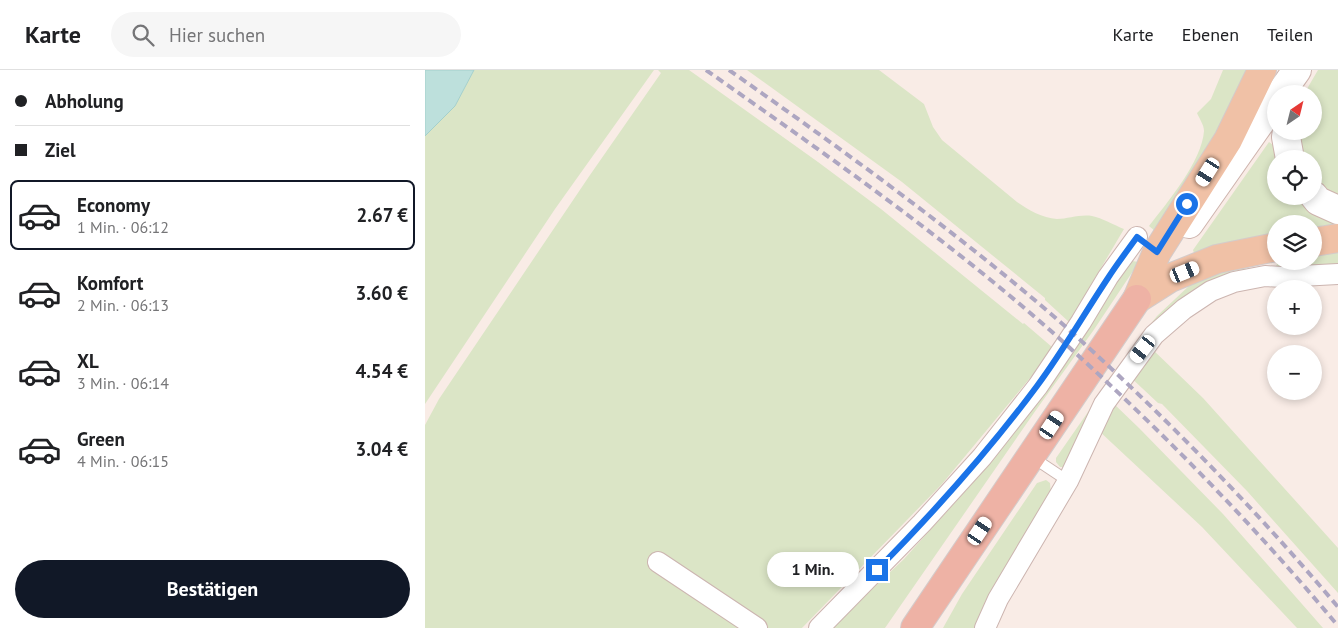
<!DOCTYPE html>
<html lang="de">
<meta charset="utf-8">
<style>
:root{--surface:#fff;--page:#f6f6f6;--text:#202124;--muted:#757577;--line:#e0e0e0;--accent:#111827}
body{margin:0;font-family:"PT Sans",sans-serif;background:var(--page);color:var(--text);height:100vh;display:flex;flex-direction:column;font-size:19px;white-space:nowrap}
*{box-sizing:border-box;margin:0}
p{font-size:16px;color:var(--muted)}
.icon{flex:none;width:28px;height:28px;fill:none;stroke:currentColor;stroke-width:2;stroke-linecap:round;stroke-linejoin:round}
.map{position:relative;flex:1;overflow:hidden}
.side{display:flex;flex-direction:column;background:var(--surface);width:425px}
.side>*{flex:none}
.banner{display:grid;align-content:center;height:110px;padding:0 15px;background:var(--surface)}
.needle{width:32px;rotate:35deg}
.buttons{position:absolute;left:842px;top:15px;display:grid;gap:10px}
.buttons a{display:grid;place-items:center;width:55px;height:55px;border-radius:50%;background:var(--surface);box-shadow:0 2px 8px #0003;font-size:25px}
.end{position:absolute;width:22px;height:22px;margin:-11px;border:6px solid #1a73e8;background:#fff;box-shadow:0 0 0 2px #fff}
.from{border-radius:50%}
.bubble{position:absolute;height:35px;border-radius:18px;background:var(--surface);box-shadow:0 2px 8px #0003;font-size:16px;font-weight:600;line-height:35px;text-align:center}
.car{position:absolute;width:15px;height:30px;margin:-15px -8px;border-radius:6px;box-shadow:0 0 4px 1px #0007;background:linear-gradient(#fff 24%,#345 0 40%,#fff 0 76%,#345 0 86%,#fff 0)}
.banner b{display:flex;align-items:center;gap:18px;height:48px;font-size:19px}
.banner b+b{border-top:1px solid var(--line)}
.banner i{width:12px;height:12px;background:var(--text)}
ul{padding:0;list-style:none}
li{display:flex;align-items:center;gap:15px;height:70px;margin:0 10px 8px;padding:0 5px;border:2px solid transparent;border-radius:8px}
li div{flex:1}
li b{display:block;font-size:19px}
li em{font-style:normal;font-weight:600}
li.active{border-color:var(--accent)}
li>.icon{width:45px;height:45px;stroke-width:1.5}
.cta{display:flex;gap:10px;margin-top:auto;padding:10px 15px}
.cta a{flex:1;height:58px;border-radius:30px;background:var(--accent);color:#fff;font-size:20px;font-weight:600;line-height:58px;text-align:center}
header{display:flex;align-items:center;gap:30px;box-sizing:border-box;height:70px;padding:0 25px;background:var(--surface);border-bottom:1px solid var(--line)}
header strong{font-size:24px}
nav{display:flex;gap:28px;margin-inline-start:auto;font-size:18px}
.search{width:350px;height:45px;background:var(--page);display:flex;align-items:center;gap:12px;box-sizing:border-box;padding:0 18px;border-radius:28px;color:var(--muted);font-size:19px}
main{display:flex;flex:1;min-height:0}
.map>svg:first-child{display:block}
.green{fill:#dbe5c6}
.water{fill:#bde0dc;stroke:#a4d0cc}
.lines{fill:none;stroke-linecap:round;stroke-linejoin:round}
.service-casing{stroke:#ccb5b0;stroke-width:12}
.minor-casing{stroke:#ccb5b0;stroke-width:22}
.secondary-casing{stroke:#ceb4ae;stroke-width:30}
.primary-casing{stroke:#d4cbca;stroke-width:30}
.trunk-casing{stroke:#d4cbca;stroke-width:30}
.service{stroke:#fff;stroke-width:10}
.minor{stroke:#fff;stroke-width:20}
.secondary{stroke:#fff;stroke-width:28}
.primary{stroke:#f0c1a6;stroke-width:28}
.trunk{stroke:#eeb2a5;stroke-width:28}
.rail{stroke:#ada6c1;stroke-width:4;stroke-dasharray:8 5;stroke-linecap:butt}
.route{stroke:#1a73e8;stroke-width:6}
</style>
<header>
<strong>Karte</strong>
<div class="search"><svg class="icon" aria-label="search" viewBox="0 0 24 24"><circle cx="10" cy="10" r="6"/><path d="M15 15l6 6"/></svg>Hier suchen</div>
<nav><a>Karte</a><a>Ebenen</a><a>Teilen</a></nav>
</header>
<main>
<section class="side">
<div class="banner">
<b><i class="from"></i>Abholung</b>
<b><i></i>Ziel</b>
</div>
<ul>
<li class="active"><svg class="icon" aria-label="car" viewBox="0 0 24 24"><path d="M5 17H2v-5l4-1 3-4h7l3 4 3 1v5h-3M9 17h6M6 11h13"/><circle cx="7" cy="17" r="2"/><circle cx="17" cy="17" r="2"/></svg><div><b>Economy</b><p>1 Min. · 06:12</p></div><em>2.67 €</em></li>
<li><svg class="icon" aria-label="car" viewBox="0 0 24 24"><path d="M5 17H2v-5l4-1 3-4h7l3 4 3 1v5h-3M9 17h6M6 11h13"/><circle cx="7" cy="17" r="2"/><circle cx="17" cy="17" r="2"/></svg><div><b>Komfort</b><p>2 Min. · 06:13</p></div><em>3.60 €</em></li>
<li><svg class="icon" aria-label="car" viewBox="0 0 24 24"><path d="M5 17H2v-5l4-1 3-4h7l3 4 3 1v5h-3M9 17h6M6 11h13"/><circle cx="7" cy="17" r="2"/><circle cx="17" cy="17" r="2"/></svg><div><b>XL</b><p>3 Min. · 06:14</p></div><em>4.54 €</em></li>
<li><svg class="icon" aria-label="car" viewBox="0 0 24 24"><path d="M5 17H2v-5l4-1 3-4h7l3 4 3 1v5h-3M9 17h6M6 11h13"/><circle cx="7" cy="17" r="2"/><circle cx="17" cy="17" r="2"/></svg><div><b>Green</b><p>4 Min. · 06:15</p></div><em>3.04 €</em></li>
</ul>
<div class="cta"><a>Bestätigen</a></div>
</section>
<div class="map">
<svg width="913" height="558" viewBox="0 0 913 558">
<rect width="100%" height="100%" fill="#f9ece6"/>
<path class="green" d="M49,0h180l-99,139 -130,195v-268l30,-30z
M233,0h31l129,92 63,47 142,115 1,-1 28,24 -17,25 -93,112 -140,144h-377v-203l14,-26 151,-224 71,-102z
M322,0h132l45,34 9,23 9,13 75,62c12,8 25,16 40,17 11,0 23,-5 35,-3 10,2 22,9 32,13l-55,93 -24,-22v-2l-143,-116z
M798,0h28l-36,74 -60,87 -6,-5c18,-23 53,-65 55,-95 0,-6 -5,-13 -7,-18l14,-14z
M893,0h20v128l-24,-17v-22h-16l-5,-28h21v-37h-10z
M844,72l4,3 3,18v33h20l17,13 25,10v7l-24,4v-6h-38v12l-81,20 -2,-6z
M913,179v21l-59,-1 -3,-3 3,-5h35v-7z
M707,191l7,1 -46,69 -57,79 -151,218h-54l73,-69 56,-62 36,-44 126,-186z
M827,195l-70,40 -116,162h-6l-4,-5v-4l82,-118 19,-24 34,-32 18,-9z
M725,277l53,51 135,150v45l-91,-102 -85,-87 -4,-1 -31,-29z
M687,332l27,26 84,86 100,114h-26l-95,-101 -104,-97z
M621,410l4,3 1,11 -72,134h-36l19,-34 75,-111z"/>
<path class="water" d="M0,0h49l-19,36 -30,30z"/>
<g class="lines">
<defs>
<path id="service" d="M607,387l36,24"/>
<path id="minor" d="M233,492l99,66
M394,558l103,-105 60,-66 56,-71 43,-64 27,-45 29,-40
M560,558l13,-29 70,-118 36,-77 50,-69 30,-26 27,-18 23,-9 31,-6 17,1 56,-3"/>
<path id="secondary" d="M855,24l17,-24
M862,61l-1,6 4,22
M889,126l4,5 20,9
M764,154l87,-124"/>
<path id="primary" d="M889,172l24,-4
M712,229l20,-47 71,-112 34,-70
M712,229l33,-21 47,-19 59,-12"/>
<path id="trunk" d="M490,558l222,-329"/>
</defs>
<use href="#service" class="service-casing"/>
<use href="#minor" class="minor-casing"/>
<use href="#secondary" class="secondary-casing"/>
<use href="#primary" class="primary-casing"/>
<use href="#trunk" class="trunk-casing"/>
<use href="#service" class="service"/>
<use href="#minor" class="minor"/>
<use href="#secondary" class="secondary"/>
<use href="#primary" class="primary"/>
<use href="#trunk" class="trunk"/>
<path class="rail" d="M281,0c118,83 237,166 345,261 102,91 199,189 287,295
M304,0c112,79 225,160 329,250 100,89 194,185 280,287"/>
</g>
<g class="lines">
<path class="route" d="M452,500c57,-58 111,-118 160,-184 26,-35 47,-72 71,-108 9,-14 19,-27 29,-41l20,15 30,-48"/>
</g>
</svg>
<div class="buttons">
<a><svg class="needle" viewBox="-14 -14 28 28"><path d="M0-13l5 13h-10z" fill="#e53935"/><path d="M0 13l5-13h-10z" fill="#757577"/></svg></a>
<a><svg class="icon" aria-label="locate" viewBox="0 0 24 24"><circle cx="12" cy="12" r="6"/><path d="M12 2v4M12 18v4M2 12h4M18 12h4"/></svg></a>
<a><svg class="icon" aria-label="layers" viewBox="0 0 24 24"><path d="M12 4l9 5-9 5-9-5zM3 14l9 5 9-5"/></svg></a>
<a>+</a>
<a>−</a>
</div>
<i class="end from" style="left:762px;top:134px"></i>
<i class="end" style="left:452px;top:500px"></i>
<div class="bubble" style="left:342px;top:482px;width:92px">1 Min.</div>
<i class="car" style="left:783px;top:102px;rotate:212deg"></i>
<i class="car" style="left:760px;top:202px;rotate:68deg"></i>
<i class="car" style="left:718px;top:279px;rotate:218deg"></i>
<i class="car" style="left:627px;top:355px;rotate:34deg"></i>
<i class="car" style="left:555px;top:461px;rotate:34deg"></i>
</div>
</main>
